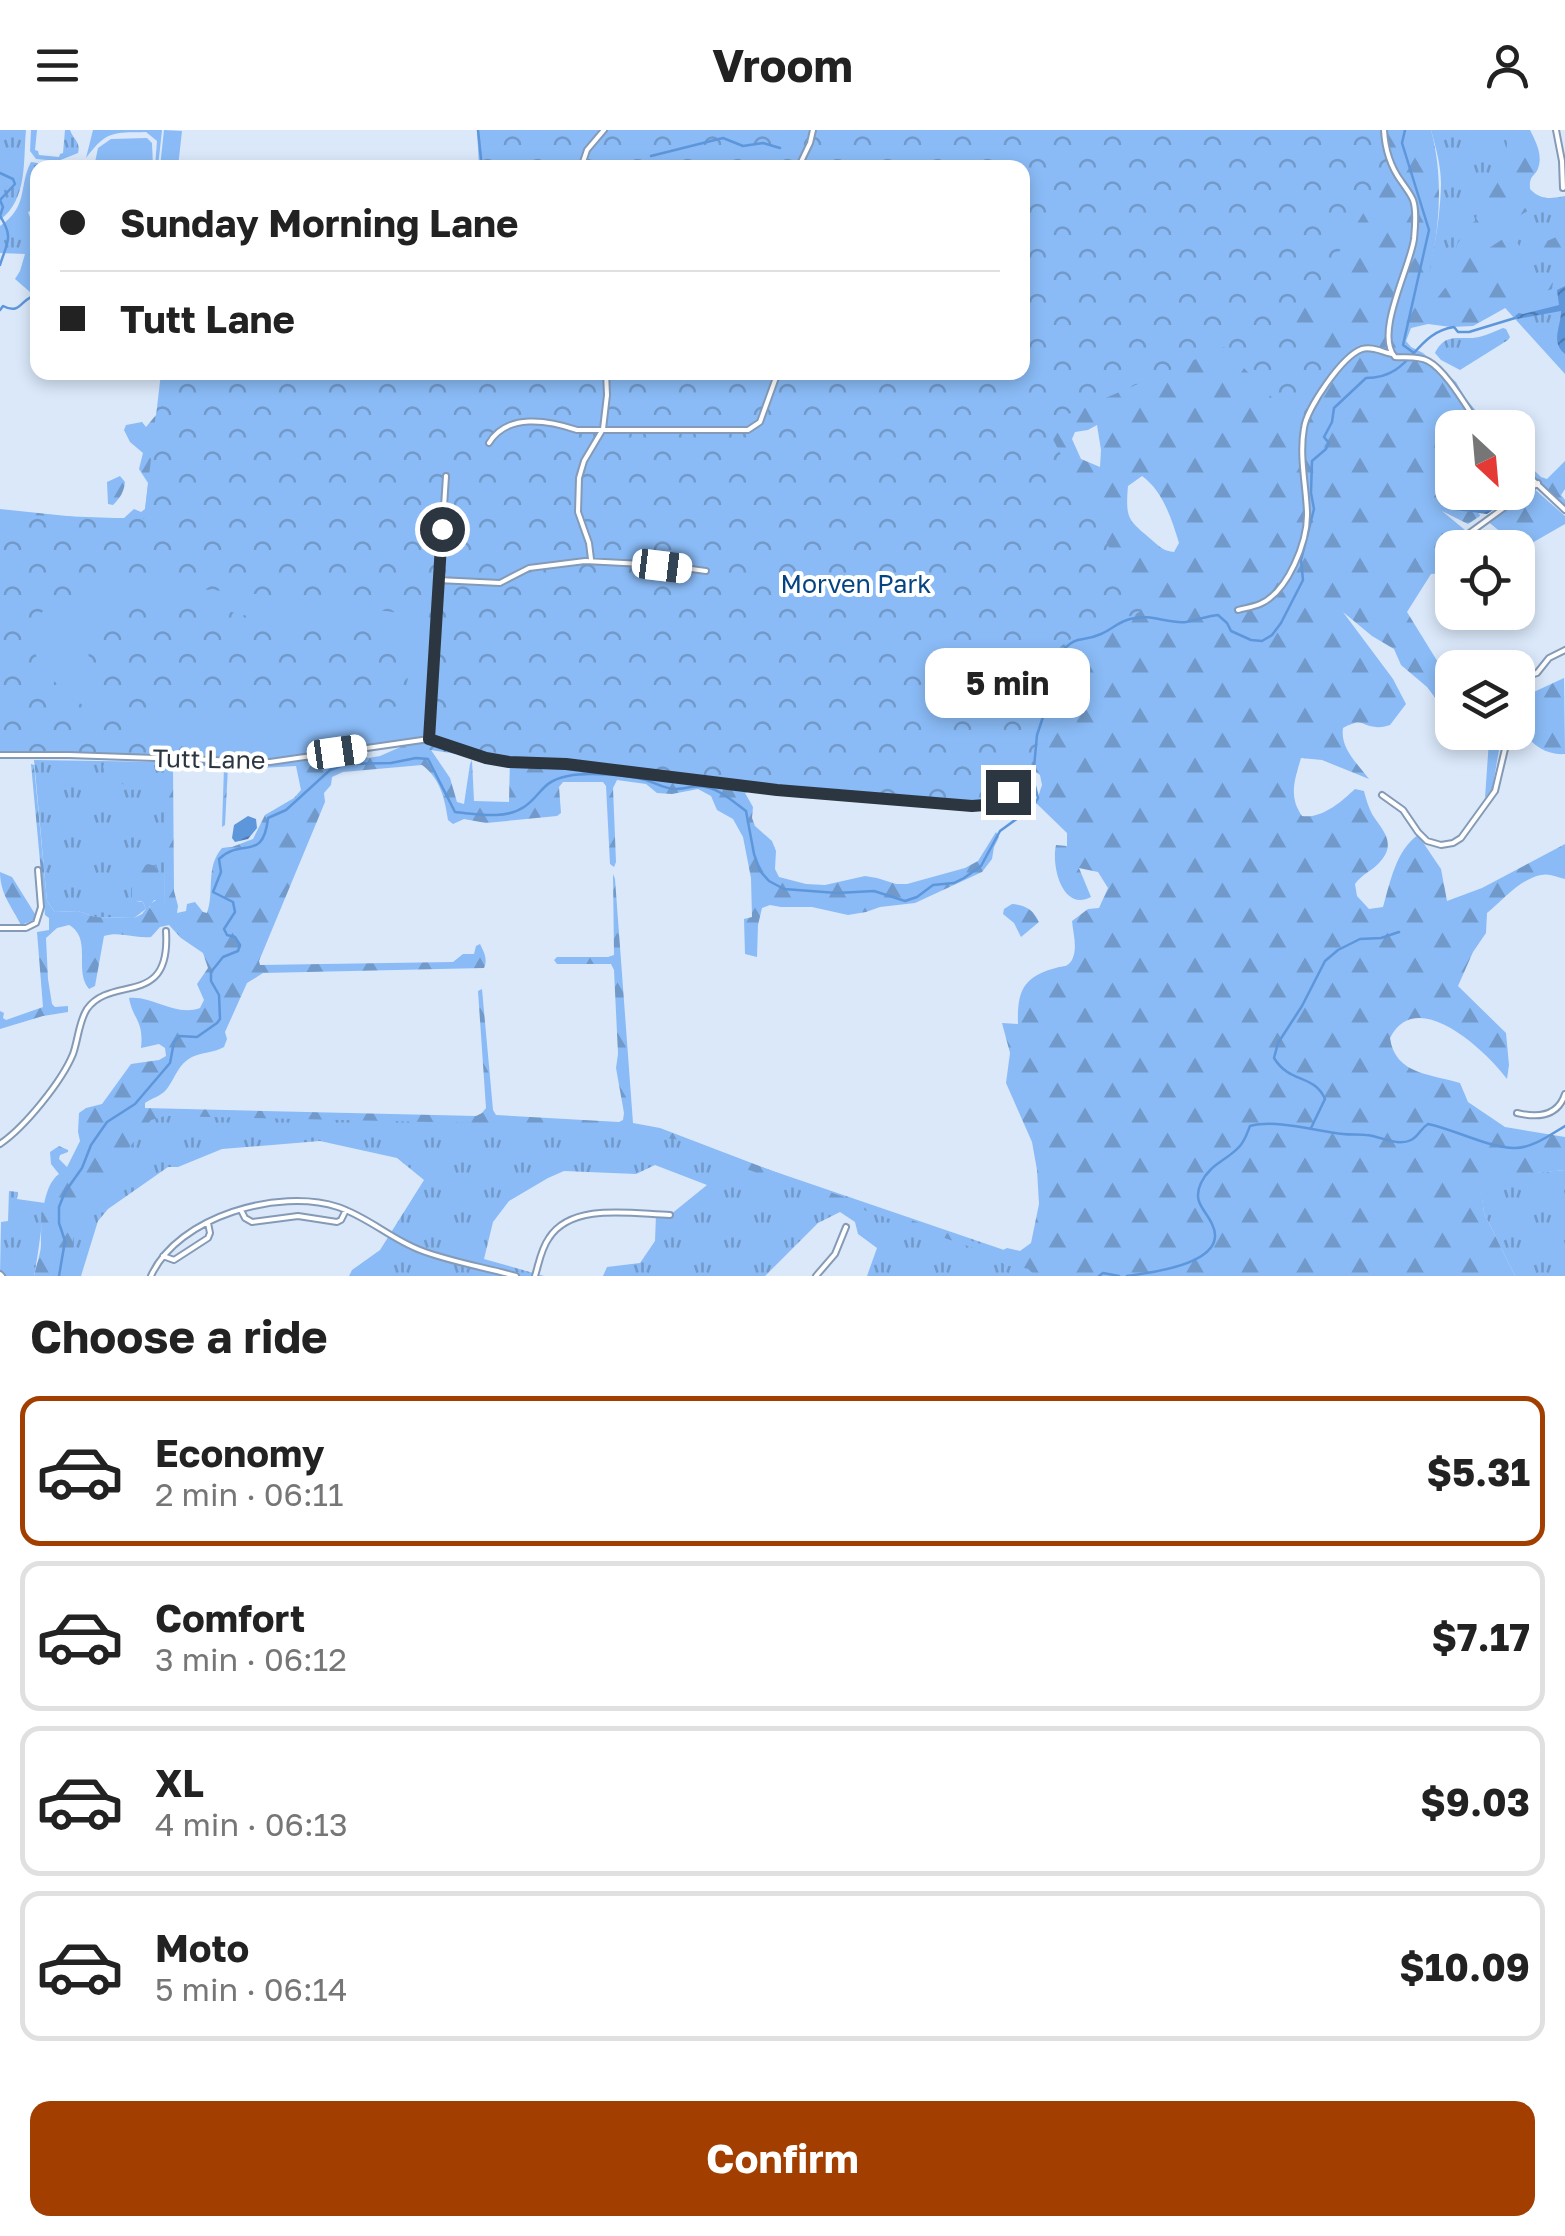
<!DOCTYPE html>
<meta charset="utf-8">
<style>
:root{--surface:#fff;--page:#f6f6f6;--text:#222;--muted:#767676;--line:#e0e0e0;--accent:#a23f00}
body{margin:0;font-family:"Golos Text",sans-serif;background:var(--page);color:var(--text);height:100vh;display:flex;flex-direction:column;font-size:38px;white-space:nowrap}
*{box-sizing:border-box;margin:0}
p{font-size:32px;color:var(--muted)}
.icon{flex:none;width:55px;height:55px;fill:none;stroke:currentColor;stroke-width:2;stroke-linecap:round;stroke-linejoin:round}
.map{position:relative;height:1146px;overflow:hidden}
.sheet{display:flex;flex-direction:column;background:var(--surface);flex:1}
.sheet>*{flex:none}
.top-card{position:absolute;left:30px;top:30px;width:1000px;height:220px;border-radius:20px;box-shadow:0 5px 15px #0003;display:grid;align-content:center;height:220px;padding:0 30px;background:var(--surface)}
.needle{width:65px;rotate:154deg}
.fabs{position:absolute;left:1435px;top:280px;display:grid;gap:20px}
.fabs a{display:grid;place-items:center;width:100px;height:100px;border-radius:20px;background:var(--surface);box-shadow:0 5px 15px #0003;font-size:50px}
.end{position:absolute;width:45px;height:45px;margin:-22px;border:12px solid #2c3641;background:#fff;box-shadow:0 0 0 5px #fff}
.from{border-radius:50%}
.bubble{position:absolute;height:70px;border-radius:20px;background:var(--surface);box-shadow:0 5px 15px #0003;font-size:32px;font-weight:700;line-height:70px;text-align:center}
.car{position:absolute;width:30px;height:60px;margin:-30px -15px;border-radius:12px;box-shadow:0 0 8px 2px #0007;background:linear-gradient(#fff 24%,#345 0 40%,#fff 0 76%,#345 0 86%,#fff 0)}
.top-card b{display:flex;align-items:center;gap:35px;height:95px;font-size:38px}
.top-card b+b{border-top:2px solid var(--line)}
.top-card i{width:25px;height:25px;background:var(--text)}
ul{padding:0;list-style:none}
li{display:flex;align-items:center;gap:30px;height:150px;margin:0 20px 15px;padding:0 10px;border:5px solid var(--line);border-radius:20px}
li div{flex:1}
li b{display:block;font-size:38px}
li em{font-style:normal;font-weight:700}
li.on{border-color:var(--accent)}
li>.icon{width:90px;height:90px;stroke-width:1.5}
h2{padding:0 30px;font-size:45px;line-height:120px}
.action{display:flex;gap:20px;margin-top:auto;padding:20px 30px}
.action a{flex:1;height:115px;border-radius:20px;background:var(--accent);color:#fff;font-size:40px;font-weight:700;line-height:115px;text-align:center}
header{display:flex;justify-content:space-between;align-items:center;height:130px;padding:0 30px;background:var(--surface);font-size:45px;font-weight:700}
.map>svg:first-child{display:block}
.grass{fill:url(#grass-tufts)}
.forest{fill:url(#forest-firs);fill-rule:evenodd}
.park{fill:url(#park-crowns)}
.pitch{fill:#8abbf6;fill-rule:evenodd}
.water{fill:url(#water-waves)}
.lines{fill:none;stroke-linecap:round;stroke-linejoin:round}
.stream{stroke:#5d96db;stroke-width:2.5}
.minor-casing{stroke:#849ab6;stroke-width:8}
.minor{stroke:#fff;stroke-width:4}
.route{stroke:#2c3641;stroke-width:12}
.labels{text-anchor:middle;stroke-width:8;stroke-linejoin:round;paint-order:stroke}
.park-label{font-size:25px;fill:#054482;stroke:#fff}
.street-label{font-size:25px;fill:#2c3641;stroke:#fff}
</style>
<header><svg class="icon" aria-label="menu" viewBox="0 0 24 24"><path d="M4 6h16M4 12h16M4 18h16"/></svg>Vroom<svg class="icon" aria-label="person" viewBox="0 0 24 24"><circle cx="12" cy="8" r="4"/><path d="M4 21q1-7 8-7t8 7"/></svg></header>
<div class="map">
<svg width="1565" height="1146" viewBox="0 0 1565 1146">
<defs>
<pattern id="grass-tufts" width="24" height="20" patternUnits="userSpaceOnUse" patternTransform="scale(2.5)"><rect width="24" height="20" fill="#8abbf6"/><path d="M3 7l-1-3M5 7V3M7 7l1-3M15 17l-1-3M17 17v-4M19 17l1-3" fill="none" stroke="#7199c9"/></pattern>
<pattern id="forest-firs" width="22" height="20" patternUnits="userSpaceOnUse" patternTransform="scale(2.5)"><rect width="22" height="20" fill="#8abbf6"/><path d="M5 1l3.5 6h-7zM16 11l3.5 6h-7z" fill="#7199c9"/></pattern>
<pattern id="park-crowns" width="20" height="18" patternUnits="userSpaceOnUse" patternTransform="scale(2.5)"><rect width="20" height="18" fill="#8abbf6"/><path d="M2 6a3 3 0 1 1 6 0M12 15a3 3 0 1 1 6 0" fill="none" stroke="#7199c9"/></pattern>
<pattern id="water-waves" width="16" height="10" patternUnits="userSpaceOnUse" patternTransform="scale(2.5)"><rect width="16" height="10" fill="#5d96db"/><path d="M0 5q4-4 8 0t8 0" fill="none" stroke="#4d7bb3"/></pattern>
</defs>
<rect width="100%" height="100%" fill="#dae8fa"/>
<path class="grass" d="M0,0h26c-3,31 2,69 -26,90z
M31,0h6l-2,20 3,1 1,4 20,2 1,-3 3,-1 2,-23h5c3,9 11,12 8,23l-20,8 -22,-2 -6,-8z
M93,0h69l-4,37h-3l2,-26 -11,-9c-33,1 -39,-2 -60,26z
M1431,0h78l13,76 43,-5v173l-68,-75 -84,23c16,-43 27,-92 28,-138 0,-18 -5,-36 -10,-54z
M31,32l32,5 15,-4 4,4 -44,1 -1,7c-10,13 -5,21 -3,34l-6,3 9,24v54l-7,2 -15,-13 5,-8 5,-17 -25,-1v-27c29,-20 18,-39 31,-64z
M1503,198l3,1 4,8 -2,3 -48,30 -19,-10 -6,-7c11,-22 25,-12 44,-16 8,-2 16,-6 24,-9z
M34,630l133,2 -3,151 -12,-1 -3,-7 7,-5 -20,1 7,1 3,7 -12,9 -39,-1 -17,-6 -23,1 -8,-11z
M147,984l341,4 162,11 430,147h-213l10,-28 -19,-14 -3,-12 -15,-10 -22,11 -53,53h-162l4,-9 33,-4 15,-22 1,-26h14l37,-30 -52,-20 -19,9 -72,-3 -16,7 -39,23 -16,21 -9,37 60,17h-195l3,-6 28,-20 44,-70 -27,-22 -77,-17 -98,8 -44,18h-10l-60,42 -10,12 -17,55h-28l22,-88z
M1565,1040v106h-50l-31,-63 -5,-35z
M9,1061l9,1 -1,7 28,4c-4,24 -6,48 -11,73h-34l1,-54 7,-1z"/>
<path class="forest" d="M891,0h540c14,52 8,108 -6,160 -2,8 -6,16 -7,23l8,-2 9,-10 20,-26 2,-30 10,-18 8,-6 7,-20 14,-16 9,-18 2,-24 -4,-13h27c5,10 12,23 9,35 -3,13 -10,8 -9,24 10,11 21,10 35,7v15c-34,-21 -55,25 -91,22l-5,7 4,6 13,4 23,-15 5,2 6,10c15,1 31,-8 45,-14v24c-25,1 -51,-6 -69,15l2,8 6,4 34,-8 13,2 2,4 -1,7 -36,13 -43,24 -22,1 -23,-3 -17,4 -5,13 5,6 12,6 33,29 9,16 25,29 -38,1v56l-8,1 -3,8 9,16 29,4 1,3 -12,8 -26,-13 23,19 -16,15 3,10v26l-10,-8 -11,1 -24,38 45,73v39l-3,-8 -22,-29 -26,-22 -7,-16 -22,-13 -29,-24 50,67 13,25 -16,21c-4,1 -9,3 -14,2 -16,-1 -12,-10 -33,1 -3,20 14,35 26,51l-47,-19 -21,-2c-6,21 -13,38 1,58 20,3 39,-14 53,-27l9,2c2,8 4,15 8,23 10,16 26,29 7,49 -7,8 -17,11 -24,21l2,12 12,13 14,-2c7,-24 13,-57 35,-72l23,34 6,32 35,-13 83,-44v35c-8,-2 -16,-6 -24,-4 -21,4 -38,25 -54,38l-1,20 -13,19 -15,34 48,47 3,32 -2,14c-21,-28 -90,-94 -117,-41 5,37 42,36 70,45l8,19 37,25 60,10v33l-85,9 4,34 31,63h-479l-9,-8v1l-6,-3h-14l-22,-14 -253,-88 -57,-25 -25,-2 -10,-5 -165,-9 -310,-7 -14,4 -68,86 -7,13 -8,57h-34c2,-10 7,-23 7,-32 0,-19 1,-58 18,-70l-8,-10 -1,-12 9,-6 9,4v2l-8,3 -1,4 8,8 13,-26 -2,-9 1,-19 7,-5 16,-4 29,-40 28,-4 7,-4 -1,-8 -6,-4 -18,4c3,-28 -8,-28 -12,-50 23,-3 46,19 71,10l4,-8 -7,-16 11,-16 -5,-15 -22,-15 -12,-13 -9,2 -9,10c-16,2 -31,-6 -47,-1l-9,50 -6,3c-16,-19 4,-50 -20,-64l-12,3 -11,10 2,41 4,25 3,3 13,-1v6l-25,4 -43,13v-18l4,2 -1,5 3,2 37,-13 -6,-75 12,-2v-12l-4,-3 -14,-151 3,1 13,136 8,11 23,-1 17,6 39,1 8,-4 4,-5 -3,-7 -11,-4v-16l4,-3 5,-12 7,-3 8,2c3,15 6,28 -7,40l4,6h11l1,-142 2,-8 6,5 1,124 4,15 -1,7 9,-2 1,-7 8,-2 8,10 4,1c8,-23 -2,-45 15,-65l10,-1 21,-8 12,-24 29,-17 7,-8 -5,-24 -35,2 -33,-1 -3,58 -3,2 2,-60 -53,-3 -1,-9 35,-4 68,4 88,-16 14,2 44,-7v3l-66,11 -53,3 -2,7 46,-6 24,6 12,-2 25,-11 17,-1 7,3 21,31 7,24 7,2 6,-40 2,-4 2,41 35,1 1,-45 82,6 13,-8 47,-3 72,-28 35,-9 5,-7 -2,-27 6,-52 -18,-17 -18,-7 -15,-12 -7,-16 -27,-26 -3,-9 1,-16 6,-27c20,-6 23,-11 29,-30l21,-8 6,-6 2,-9 -5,-23 9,-50 273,-1v-204l-130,-1zM1097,295l4,25 -1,17 -19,-8 -9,-20 3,-7 13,-2zM1142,346c21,15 30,44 37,67l-5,9c-10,-1 -13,-4 -21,-11 -24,-21 -28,-20 -25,-55zM772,594l4,59 -5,2 -18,-6 -91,-4 -9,-4 -4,-7 60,-22zM422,635c18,13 23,34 26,55l5,4 11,-5 22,4 71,-7 4,-3 -2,-26 4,-5h40l3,4 4,78 4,3 2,-5 -3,-74 4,-8 29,4 11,9 15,1 26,-5 13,7 6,14 16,9 10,18 8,41 1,39 -8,2 1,35 12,3 1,-32 4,-17 8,-3 11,2h31l36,8 18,-3 14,-5 35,-4 67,-31 10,-13 2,-12 5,-10 -3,-5 -18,29 -13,7 -58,16h-11l-19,-6 -12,-2 -40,9 -19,-1 -27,-7 -4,-8 1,-18 -4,-10 -17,-15 -3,-8 1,-11 -8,-14 6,-2 26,-1 204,14 30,-15 10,-16 9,-5 10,7 2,10 -6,18 31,30v13l-11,-1c-5,22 7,67 35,52l-12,-29 19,4 10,16 -9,20 -11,1 -16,12c1,12 6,27 0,39 -4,6 -6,6 -13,7 -35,9 -42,22 -41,57l-16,-1 8,30 -4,30 26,59 5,28 2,34 -8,39 -11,8 -13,-3 -6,3 -189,-65 -152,-58 -27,-5 -18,-244 -2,-5 1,81 -6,2h-51l-3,3 3,4h54l3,6 4,84 -2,14 8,45 -1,7 -4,2 -123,-7 -3,-5 -11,-121 -4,2 8,117 -4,5 -6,3 -331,-8v-5c7,-5 16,-7 21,-13 9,-11 12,-26 26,-33 10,-5 21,-4 32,-10l3,-8 -2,-7 22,-49 16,-10 221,-5c4,-9 0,-16 -4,-24l-4,2 -2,8h-11l-10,8 -193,3 -1,-4 66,-159 -1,-9 7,-8 1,-8 11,-5z
M156,285l-7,108 -149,-8v-6l86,9h38l10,-9 7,3 4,-3 3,-26 -9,-14 4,-16 -13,-11 -6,-12 2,-5 16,-3 4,5z
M1518,325l23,22 6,2 18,-18v28l-4,6 4,5v8l-20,-19 -11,-4 -2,2 33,29v8l-33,19 -14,13 1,-9 -33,-27 12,-14 -7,-13 27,-1z
M120,346l5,6c-1,10 -5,16 -12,23l-5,-1 -1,-22z
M1564,548l1,76c-22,2 -45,-16 -46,-39 0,-6 1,-12 2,-17z
M1455,603h47l-10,57 -7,8 4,-58 -7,-3 -20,13 -6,-5z
M109,631l4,8 13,-5c14,6 13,11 13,24l-7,2 -3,-1 1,-6 -5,2 -4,-2 -1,-7 -15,-3 -2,-7z
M0,742l12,5 23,37 -1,6 -13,5c-9,-18 -21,-31 -21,-53z
M1012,774c13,1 21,5 27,18l-18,15 -7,-14 -11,-9 1,-5z"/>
<path class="park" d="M477,0h904l1,14 9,25 -99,158 51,32 -11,14 -32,54 -76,-80 -179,77 97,187 -45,19 -21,5 -16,12 -13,44 2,24 -16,41 -4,23 -51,25 -201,-14 -253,-26 -133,-20 -245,13 -146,-1v-242l144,5 17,-146 861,-1v-204l-543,-1z"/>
<path class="pitch" d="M164,0l18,1 -4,36h-18z
M147,8l5,5 1,24h-59l4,-19 13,-9z
M127,453l121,10 175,23 8,6 -5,105 -9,9c-45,4 -90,17 -135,20 -26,2 -73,-3 -98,-9 -15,-4 -28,-13 -42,-19 -11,-5 -25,-5 -36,-10 -38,-16 -106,-76 -58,-111 26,-12 50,-22 79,-24zM170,469l27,4 50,13 151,16 12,21 -4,43c-5,8 -9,11 -18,13 -20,5 -41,4 -61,5 -57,3 -112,1 -169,-5 -14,-1 -32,0 -45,-6 -32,-14 -32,-85 -4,-99 17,-9 42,-5 61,-5z"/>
<path class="water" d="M1565,156v68c-15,-12 -4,-27 -4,-43l-44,8 -2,-3 4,-3 4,1 36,-9 -2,-15z
M1459,362c15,0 24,2 35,13l-1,5 -6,4 -33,-4 -2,-3z
M248,686l8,3 1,9 -9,11 -13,3 -3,-4 2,-13z"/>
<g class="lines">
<path class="stream" d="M478,0l4,38
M1405,0l-3,13 27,87 -26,115 11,8
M651,26l72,-18 20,8 20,-3 17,5
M0,43l13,6 2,5 -15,16
M0,70l3,7 -3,9c14,22 7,26 0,49
M0,180l3,-4c19,10 17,-9 35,-11
M1311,998l14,-29c-11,-25 -35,-15 -51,-41l4,-15 24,-37 23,-45 13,-11 22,-11 21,-1 18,-6
M59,1146l6,-35 -6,-18v-16l6,-15 17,-24 9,-23 16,-23 28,-18 35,-41 4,-21 5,-6 18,1 20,-14 3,-4 -1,-24 -8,-14v-9l12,-15 15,-6 2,-6 -5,-8 -8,-2 -3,-6 11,-17 -2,-10 -20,-10 8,-20 -2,-13c23,-22 44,4 49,-41l18,-8 44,-40 16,-6 45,-1 25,-5 12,1 27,53c22,2 50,8 69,-5 18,-12 17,-26 44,-31 20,-4 58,-1 78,4 10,3 18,9 30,9 10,0 20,-5 30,-2 15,3 29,16 40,24l8,43 6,17 9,10 15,8 53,4 37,-2 31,10 12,-4 16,-12 21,-2 10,-5 17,-12 19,-35 33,-24 5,-9 -5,-20 4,-43 11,-33 12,-21 -1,-27c21,-22 20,-10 42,-20 10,-4 17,-12 29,-15 21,-6 37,5 56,3 11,-2 21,-6 32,-7l9,8 4,8 20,9 11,1 10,-6 9,-12 22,-43 -2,-20 13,-51 -3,-16 1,-32 14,-12 3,-6 -5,-6 8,-15 2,-14 32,-30c47,0 47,-45 88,-51l4,5h11l46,-14
M1099,1146l4,-3 16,3
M1127,1146c21,-3 105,-12 85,-52 -7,-15 -20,-22 -11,-41 9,-19 25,-22 38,-36 6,-6 8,-14 11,-21 27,-7 65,5 93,8 8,1 15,0 23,1 15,1 31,12 45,5 8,-4 9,-11 17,-16 28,6 56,22 85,24 18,1 37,-13 52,-22"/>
<defs>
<path id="minor" d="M1384,0c1,18 6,36 17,51 4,6 9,12 12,19 4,11 2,27 1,39 -4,29 -40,95 -19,118 10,1 24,-1 33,4 19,10 40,49 53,67
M1556,0l6,31 1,27
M581,38l6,-18 17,-20
M798,38l12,-25 3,-13
M489,313c18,-30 59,-23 88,-13h171l12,-8 18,-50
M1518,336l47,44
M1442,423l96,-70
M591,429l-2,-16 -11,-31 1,-34 5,-17 19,-32 4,-34 -1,-23
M438,450l62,3 29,-15 56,-7 77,4 44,6
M1238,480c7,-2 15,-3 22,-6 28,-12 48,-63 47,-92 -1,-27 -8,-56 -3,-84 3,-20 38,-72 58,-79 10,-3 20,3 30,5
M1518,549l19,-6 12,-15 16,-8
M429,609l17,-263
M0,625h69l201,7 159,-23 56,19 24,5 57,1 211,26 195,17 13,-2 23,-13
M1382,665l21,15 15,22 9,9 14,4 12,-2 8,-5 34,-47 14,-59
M0,798h26l10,-5 5,-16 -3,-37
M1517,983c21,5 41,3 48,-19
M0,1014c25,-17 62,-63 73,-90 5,-14 6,-33 14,-45 25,-35 84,0 79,-78
M241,1080l4,8 7,4 46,-6 39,6 4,-2 5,-10
M163,1126l11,4 34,-22 2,-5 -2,-10
M0,1144l2,2
M151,1146c27,-60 128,-88 187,-69 30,10 53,32 82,43 31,12 64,17 96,26
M535,1146c4,-13 6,-27 14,-38 23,-36 84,-24 121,-23
M816,1146l19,-22 11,-27"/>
</defs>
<use href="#minor" class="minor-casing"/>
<use href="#minor" class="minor"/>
</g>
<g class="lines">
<path class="route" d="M442,399l-13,210 57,19 23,4 57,2 211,26 195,16 13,-1 23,-13"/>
</g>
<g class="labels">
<g class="park-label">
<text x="856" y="463">Morven Park</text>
</g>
<g class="street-label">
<text transform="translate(209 629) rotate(1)" y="9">Tutt Lane</text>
</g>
</g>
</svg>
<div class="fabs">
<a><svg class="needle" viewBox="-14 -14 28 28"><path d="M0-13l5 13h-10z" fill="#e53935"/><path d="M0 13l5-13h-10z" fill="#767676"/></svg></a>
<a><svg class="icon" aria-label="locate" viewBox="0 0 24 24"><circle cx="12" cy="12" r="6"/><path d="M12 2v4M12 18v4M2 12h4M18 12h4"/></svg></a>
<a><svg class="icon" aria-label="layers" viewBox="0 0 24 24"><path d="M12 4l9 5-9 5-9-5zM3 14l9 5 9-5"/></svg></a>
</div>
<i class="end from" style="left:442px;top:399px"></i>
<i class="end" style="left:1008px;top:662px"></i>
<div class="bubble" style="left:925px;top:518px;width:165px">5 min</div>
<i class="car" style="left:662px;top:436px;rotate:97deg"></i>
<i class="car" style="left:337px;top:622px;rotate:82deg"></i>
<div class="top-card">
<b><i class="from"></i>Sunday Morning Lane</b>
<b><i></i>Tutt Lane</b>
</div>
</div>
<section class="sheet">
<h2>Choose a ride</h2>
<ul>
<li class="on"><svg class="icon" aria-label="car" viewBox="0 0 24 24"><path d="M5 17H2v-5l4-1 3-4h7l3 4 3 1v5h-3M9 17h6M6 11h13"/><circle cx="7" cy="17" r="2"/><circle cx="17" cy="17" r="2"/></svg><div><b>Economy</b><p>2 min · 06:11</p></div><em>$5.31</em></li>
<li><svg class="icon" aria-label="car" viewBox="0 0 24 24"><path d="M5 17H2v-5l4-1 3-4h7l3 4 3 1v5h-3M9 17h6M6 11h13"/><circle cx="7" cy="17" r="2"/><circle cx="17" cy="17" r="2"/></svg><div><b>Comfort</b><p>3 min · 06:12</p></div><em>$7.17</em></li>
<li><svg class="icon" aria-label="car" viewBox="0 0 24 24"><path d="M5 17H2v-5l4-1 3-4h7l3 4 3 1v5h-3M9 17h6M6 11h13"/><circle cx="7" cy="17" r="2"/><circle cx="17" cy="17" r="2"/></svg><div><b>XL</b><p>4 min · 06:13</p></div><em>$9.03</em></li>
<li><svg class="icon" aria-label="car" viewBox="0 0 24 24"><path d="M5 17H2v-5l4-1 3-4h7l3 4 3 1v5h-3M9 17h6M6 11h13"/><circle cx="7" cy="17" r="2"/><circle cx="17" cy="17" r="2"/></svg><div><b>Moto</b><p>5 min · 06:14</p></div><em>$10.09</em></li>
</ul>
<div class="action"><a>Confirm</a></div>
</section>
